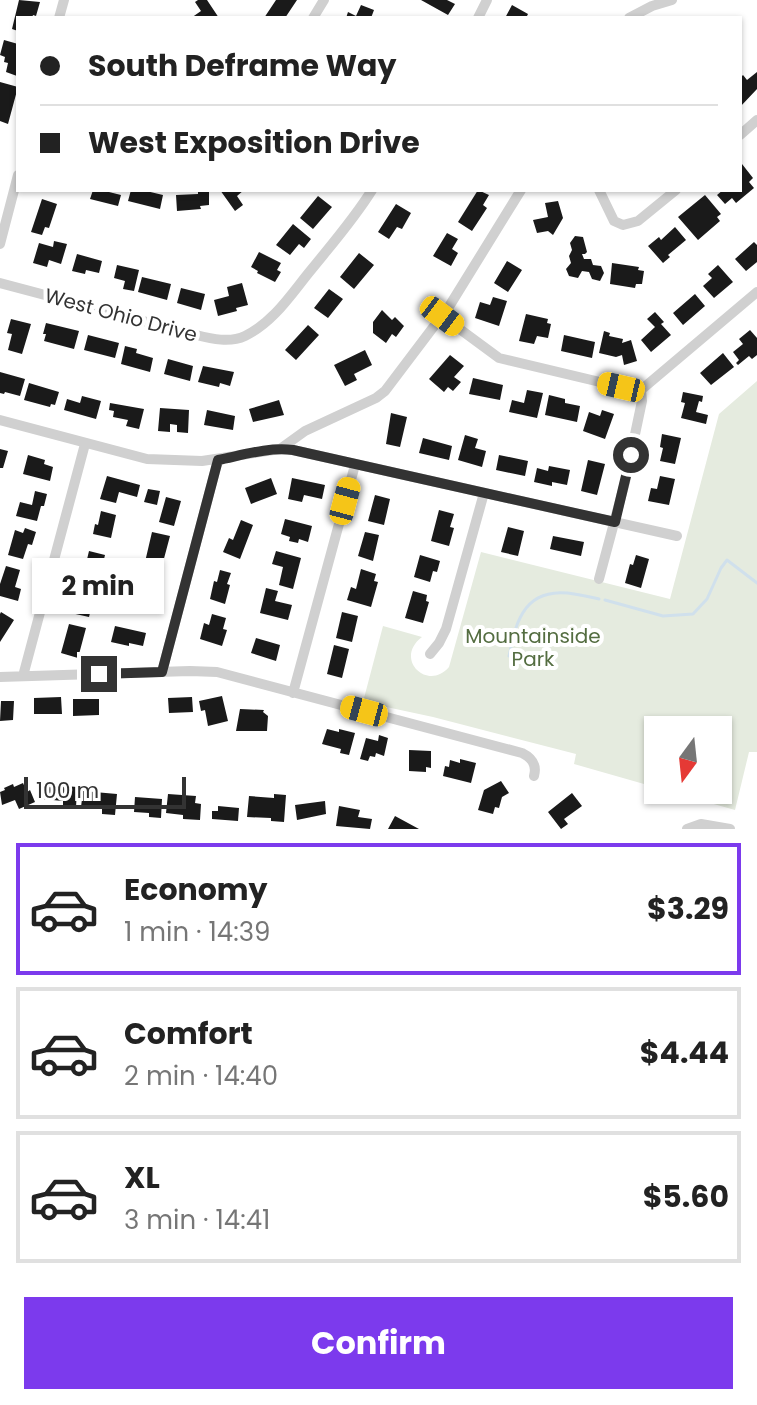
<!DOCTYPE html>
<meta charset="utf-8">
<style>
:root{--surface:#fff;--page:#f6f6f6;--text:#222;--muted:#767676;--line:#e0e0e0;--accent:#7c3aed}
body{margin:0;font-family:Poppins,sans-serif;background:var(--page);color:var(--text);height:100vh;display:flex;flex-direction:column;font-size:30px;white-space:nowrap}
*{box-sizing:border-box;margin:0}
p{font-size:26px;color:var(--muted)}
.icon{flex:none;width:44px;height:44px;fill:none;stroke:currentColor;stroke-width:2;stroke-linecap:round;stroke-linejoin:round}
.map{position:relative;height:829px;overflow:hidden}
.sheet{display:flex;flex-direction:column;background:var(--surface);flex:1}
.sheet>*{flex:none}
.guide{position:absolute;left:16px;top:16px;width:726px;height:176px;border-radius:0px;box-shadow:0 2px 6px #0004;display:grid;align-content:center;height:176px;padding:0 24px;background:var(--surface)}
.needle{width:52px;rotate:195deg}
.controls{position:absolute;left:644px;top:716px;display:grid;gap:16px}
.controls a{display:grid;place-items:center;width:88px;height:88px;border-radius:0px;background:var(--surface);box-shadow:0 2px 6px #0004;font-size:40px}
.scale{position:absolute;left:24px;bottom:20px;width:162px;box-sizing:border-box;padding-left:8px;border:4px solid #333;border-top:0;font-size:22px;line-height:28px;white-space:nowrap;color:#333;-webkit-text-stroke:6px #fff;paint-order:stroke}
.end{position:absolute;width:36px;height:36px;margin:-18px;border:10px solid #333;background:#fff;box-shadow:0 0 0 4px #fff}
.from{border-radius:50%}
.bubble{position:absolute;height:56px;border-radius:0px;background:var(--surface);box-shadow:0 2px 6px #0004;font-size:26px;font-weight:700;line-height:56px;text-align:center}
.car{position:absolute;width:24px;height:48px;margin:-24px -12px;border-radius:10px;box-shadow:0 0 6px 2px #0007;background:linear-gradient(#f5c518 24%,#345 0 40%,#f5c518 0 76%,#345 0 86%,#f5c518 0)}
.guide b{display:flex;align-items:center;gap:28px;height:76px;font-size:30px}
.guide b+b{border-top:2px solid var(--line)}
.guide i{width:20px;height:20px;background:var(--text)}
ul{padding:14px 0 0;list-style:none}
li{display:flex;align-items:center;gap:24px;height:132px;margin:0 16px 12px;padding:0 8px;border:4px solid var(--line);border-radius:0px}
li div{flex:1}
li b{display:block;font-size:30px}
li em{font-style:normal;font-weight:700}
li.on{border-color:var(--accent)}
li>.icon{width:72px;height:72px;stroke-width:1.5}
.cta{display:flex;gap:16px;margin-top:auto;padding:16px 24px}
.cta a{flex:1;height:92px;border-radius:0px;background:var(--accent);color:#fff;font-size:32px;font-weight:700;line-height:92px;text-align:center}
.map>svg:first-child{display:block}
.green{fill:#e5ebdf}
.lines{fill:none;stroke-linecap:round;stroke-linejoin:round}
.stream{stroke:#d0e0ec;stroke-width:3}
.building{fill:#1a1a1a}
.minor{stroke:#d0d0d0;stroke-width:10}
.route{stroke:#333;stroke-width:10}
.labels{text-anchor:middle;stroke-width:8;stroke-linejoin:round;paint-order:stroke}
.street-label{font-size:20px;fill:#333;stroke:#fff}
.park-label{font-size:20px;fill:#546d41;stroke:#fff}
</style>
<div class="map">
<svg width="757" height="829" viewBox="0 0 757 829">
<rect width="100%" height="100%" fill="#fff"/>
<path class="green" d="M757,381v371h-8l-14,58 -71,-20h54v-60h-60v58l-84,-24 2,-10 -143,-37 -70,-15 20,-76 39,11c-29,22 6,55 27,30l32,-115 189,47 49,-185z"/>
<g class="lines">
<path class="stream" d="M605,600l58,16 30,-2 14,-15 14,-31 6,-8 30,23
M509,656c3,-12 5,-27 11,-38 16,-34 49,-26 79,-19"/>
</g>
<path class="building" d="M19,0l21,2 -4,14 -3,-1 -1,3h-14v13l-6,-2z
M198,0h9l12,18h-28l10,-7 -6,-9z
M276,0h21l-12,18h-21z
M421,0h26l8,4 -7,11z
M361,5l13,5 -3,8h-25l2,-6 8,4z
M512,5l16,9 -2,4h-21z
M4,40l14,4 -1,32 -11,-4 2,-9 -4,-1 1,-5 -5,-2z
M757,72v17l-17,18v-29l3,-3 4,5z
M0,82l18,5 -10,37 -8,-3z
M742,164l11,14 -4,4 5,6 -18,15 -4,-5 -7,6 -8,-9 6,-5h17v-25z
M93,190h16v2l12,3 -3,11 -28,-7z
M131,190h11l21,5 -3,14 -32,-8z
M198,190h11v15l-9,1 1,3 -24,2 -1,-16 22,-1z
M220,190h24l-7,6 6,9 -8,6z
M478,190l11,5 -6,10 4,3 -15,23 -14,-9z
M705,195l16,19 -4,3 3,4 -22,19 -20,-23z
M318,196l14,11 -19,22 -13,-11z
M42,199l15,5 -8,24 -4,-1 -3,8 -11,-3z
M558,201l5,17 -10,17 -5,-4 -11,2 -4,-13 15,-3 -3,-14z
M396,204l15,9 -9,16 -5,-2 -8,12 -11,-7z
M293,224l18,15 -7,9 -5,-4 -9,11 -14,-10z
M675,227l11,13 -18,15 2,2 -7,6 -15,-17 11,-9 2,3z
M447,233l11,6 -6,10 6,4 -7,13 -18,-10z
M575,236l8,1 4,15 -2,2h-3l2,5h7l2,6 8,1 3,7 -4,8 -8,-2 -3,-7 -7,-1 -4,7 -9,-2 -3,-7 5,-6 -2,-7 3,-6 -2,-7z
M54,241l13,3 -6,20 -12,-4 -2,7 -14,-4 6,-20 14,4z
M754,242l3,3v17l-11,9 -11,-12z
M259,252l22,11 -4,7 4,2 -6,10 -18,-9 1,-2 -7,-4z
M359,253l15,12 -20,24 -14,-12z
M77,254l25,7 -3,12 -13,-3 -1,4 -13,-3z
M507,261l15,9 -14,22 -14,-9z
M612,263l27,4 -1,3 6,1 -2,13h-6l-1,4 -25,-4z
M117,265l22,5 -5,21 -11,-2 2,-8 -11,-3z
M718,265l15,17 -19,16 -11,-12 9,-8 -4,-4z
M142,277l29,7 -4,16 -29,-8z
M242,283l6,22 -12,3 1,3 -19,5 -4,-16 15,-4 -2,-9z
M181,288l24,6 -4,16 -24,-7z
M329,289l14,10 -15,19 -14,-10z
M695,294l10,12 -22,19 -10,-12z
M493,297l14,4 -8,25 -24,-8 5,-16 10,3z
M382,310l10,10 3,-3 9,9 -8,11 -4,-3 -6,9 -13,-10v-11z
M655,312l9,10 -3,2 10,11 -20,17 -10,-12 14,-13 -8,-8z
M526,314l22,5 -1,4 4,1 -3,14 -11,-2 -3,8 -15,-3z
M11,319l20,5 -9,30 -14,-4 4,-16 -5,-1z
M46,323l33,8 -5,18 -30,-8 2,-7h-3z
M308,325l11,10 -23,25 -11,-10z
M750,330l7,8v17l-5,4 -3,-3 -11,9 -2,-2 3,-3 -6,-8 10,-8 -4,-5z
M604,331l6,2 -1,3 14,3 -1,4 9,-3 6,21 -13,4 -2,-10 -6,2 -17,-4z
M88,335l31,8 -4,15 -31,-8z
M564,335l31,7 -3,16 -31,-7z
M125,346l12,3 -1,4 17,5 -3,14 -29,-8z
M365,350l7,15 -18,9 3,6 -12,6 -11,-21z
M723,353l11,14 -23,18 -11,-12z
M450,355l14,11 -10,11 7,5 -8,9 -5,-4 -4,5 -15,-13z
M168,359l25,7 -3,15 -26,-7z
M203,366l31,6 -4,14 -10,-3 -1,4 -21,-5z
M0,372l25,7 -5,17 -15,-4 -1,2 -4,-1z
M473,378l30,7 -3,15 -31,-6z
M29,383l30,9 -4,13 -4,-1 -1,3 -26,-7z
M527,390l16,3 -6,25 -28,-6 3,-12 12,3z
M683,392l20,4 -1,6 -3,-1 -3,11 12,3 -2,9 -25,-6 4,-15 -4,-1z
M549,395l16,4v4l15,3 -3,16 -32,-7z
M82,396l19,5 -5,18 -32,-9 3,-11 13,4z
M279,400l5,15 -31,7 -4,-13z
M110,403l34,6 -5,20 -13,-3 2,-6 -15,-3 1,-6 -5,-1z
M160,408l29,2 -1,23 -11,-1v-7l-7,-1v8l-12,-1z
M207,410l28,6 -2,14 -29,-5z
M602,410l12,4 -9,25 -22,-8 6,-19 11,4z
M391,413l16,4 -7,30 -14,-3z
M662,434l19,4 -6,26 -15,-3 3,-13 -3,-1z
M465,435l13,4 -3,9 11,3 -4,16 -24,-7z
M423,438l29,8 -3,14 -30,-7z
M0,449l8,2 -5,17h-3z
M28,455l17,5 -1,4 9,3 -3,14 -27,-7z
M499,455l29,6 -3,15 -29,-6z
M588,460l17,4 -8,31 -16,-4z
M549,466l21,4 -3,15 -15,-3v4l-18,-4 3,-14 11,3z
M107,476l33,9 -3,12 -18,-5 -3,11 -16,-4z
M660,476l15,3 -6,26 -21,-4 3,-13 6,1z
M271,478l6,16 -26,10 -6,-16z
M292,478l33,7 -3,14 -18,-4 -2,7 -14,-3z
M148,489l12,2 -3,14 -13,-3z
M35,491l12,3 -3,12h-3l-4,15 -21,-5 4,-14 12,3z
M375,495l15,4 -6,26 -16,-4z
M166,497l15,4 -7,25 -15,-4z
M439,510l15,4 -4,13 4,1 -5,18 -18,-5z
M101,511l15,4 -5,23 -18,-4 2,-10 3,1z
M285,519l27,7 -4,16 -9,-3 -1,4 -9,-2 1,-4 -9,-3z
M241,520l12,5 -13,34 -17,-7 6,-14 4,2z
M508,527l16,4 -6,25 -17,-4z
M25,528l11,4 -4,13 -4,-1 -5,15 -15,-4 7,-25 8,3z
M152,532l18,4 -8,30 -17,-4z
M365,532l14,3 -6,26 -15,-5z
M553,536l31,6 -3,14 -31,-7z
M89,551l16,4 -6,25 -16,-4z
M276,551l25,7 -8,31 -14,-4 4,-18 -11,-3z
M420,555l20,6 -3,11 -4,-1 -3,11 -16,-5z
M636,555l13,4 -8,29 -16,-5 5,-19 3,1z
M6,566l14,4 -5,17 6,2 -3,12 -18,-5v-12z
M361,569l15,5 -2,7 4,1 -7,25 -24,-7 4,-13 5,2z
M220,570l11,3 -4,11 3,1 -5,19 -15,-5 4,-18 3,1z
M134,578l24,6 -7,18 3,1 -3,10 -25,-7z
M81,586l15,3 -7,28 -18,-4 2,-12 4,1z
M266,588l12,3 -3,10 17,4 -4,15 -28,-7z
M413,591l14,4 -1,6 3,1 -6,21 -18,-5z
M1,612l13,8 -14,22v-28z
M342,612l16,4 -6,26 -16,-4z
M212,614l14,4 -3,11 4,1 -5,16 -22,-7 4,-16 5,2z
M69,624l17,4 -8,30 -17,-5z
M115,626l31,7 -3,13 -14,-3v3l-18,-4z
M256,638l24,7 -4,16 -25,-8z
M334,645l15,4 -7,29 -15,-4z
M222,696l6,25 -20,5 -3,-16 -4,1 -2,-10z
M61,697l1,17h-28v-16z
M192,697l1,15 -24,1 -1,-15z
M73,699h26v16l-26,1z
M1,701h13l-1,19 -13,1z
M240,709l24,1 -1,2 5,4 -1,15h-31z
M327,729l12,3v-3l16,4 -6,22 -9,-2 1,-4 -19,-5z
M379,735l9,3 -4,18 -8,-3 -1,4 -5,-1 -2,5 -8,-2 6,-21 12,3z
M409,750l22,1v17l-5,-1v5l-17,-1z
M460,759l16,4 -5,20 -28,-7 2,-10 4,1 1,-7 10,3z
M501,781l8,12 -7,4 -3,11 -4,-1 -2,7 -15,-4 6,-20z
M23,783l4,9 3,-2 5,12 -16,7 -4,-9 -13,5 -2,-13 5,-2 -1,-2 9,-4 1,3z
M43,784l34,3 -1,21 -13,-1v-6l-21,-2z
M83,791l34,3 -2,21 -13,-1v-6l-21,-1z
M572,793l10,13 -18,13 4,5 -7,5 -13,-17z
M168,794l28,2 -1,7 6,1 -1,16 -17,-1v-4l-17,-2z
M274,794l12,1 -2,27 -13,-1v-3l-24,-1 2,-21 25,2z
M135,797l27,2 -1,19 -12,-1v-4l-15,-1z
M325,801l1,13 -29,6 -2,-15z
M218,806l21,2 -1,13 -26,-2v-8h6z
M339,806l21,4 -2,7 14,2 -2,10 -34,-3z
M395,816l24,13h-31z"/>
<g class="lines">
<path class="minor" d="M59,18l5,-18
M313,18l11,-18
M478,18l9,-18
M629,18l23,-12 20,-6
M740,135l17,-15
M599,190l15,31 9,4 15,-4 38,-31
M0,244l18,-69
M0,283l196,52c16,4 34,8 49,1 29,-14 47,-43 66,-66 21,-26 43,-51 61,-80
M442,316l57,42 122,29 20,3
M0,420l147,39 55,2 78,-12 13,1 384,86
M280,449l25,-18 71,-33 9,-7 65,-86 71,-115
M599,579l26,-97 17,-81 -1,-11 116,-98
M430,654l9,-11 7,-14 38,-136
M162,672l56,-212
M23,676l62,-232
M0,677l190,-6 27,1 305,81c10,5 15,12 12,23
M293,693l62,-228
M687,829l14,-5 29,5"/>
</g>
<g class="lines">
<path class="route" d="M99,674l63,-2 56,-212c25,-5 50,-13 75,-10l322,72 16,-67"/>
</g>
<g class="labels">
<g class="street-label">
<text transform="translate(121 315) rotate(15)" y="7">West Ohio Drive</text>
</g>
<g class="park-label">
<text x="533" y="643">Mountainside<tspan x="533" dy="23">Park</tspan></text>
</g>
</g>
</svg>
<div class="controls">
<a><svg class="needle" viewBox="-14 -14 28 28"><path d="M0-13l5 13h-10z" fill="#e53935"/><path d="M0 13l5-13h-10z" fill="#767676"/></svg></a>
</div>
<div class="scale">100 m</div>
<i class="end from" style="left:631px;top:455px"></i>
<i class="end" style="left:99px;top:674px"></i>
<div class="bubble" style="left:32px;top:558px;width:132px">2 min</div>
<i class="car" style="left:442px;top:316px;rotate:127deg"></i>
<i class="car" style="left:621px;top:387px;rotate:283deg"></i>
<i class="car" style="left:345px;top:501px;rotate:15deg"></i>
<i class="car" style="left:364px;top:711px;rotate:285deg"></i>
<div class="guide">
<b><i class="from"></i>South Deframe Way</b>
<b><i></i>West Exposition Drive</b>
</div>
</div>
<section class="sheet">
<ul>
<li class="on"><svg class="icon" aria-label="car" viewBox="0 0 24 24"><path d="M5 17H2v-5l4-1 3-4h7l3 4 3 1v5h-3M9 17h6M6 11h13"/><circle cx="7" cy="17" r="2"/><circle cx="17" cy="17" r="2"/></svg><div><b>Economy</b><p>1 min · 14:39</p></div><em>$3.29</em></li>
<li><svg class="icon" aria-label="car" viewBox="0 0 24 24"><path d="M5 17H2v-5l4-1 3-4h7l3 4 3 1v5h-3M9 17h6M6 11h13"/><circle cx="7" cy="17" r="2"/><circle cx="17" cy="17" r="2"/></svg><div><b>Comfort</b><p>2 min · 14:40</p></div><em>$4.44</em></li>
<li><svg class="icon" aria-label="car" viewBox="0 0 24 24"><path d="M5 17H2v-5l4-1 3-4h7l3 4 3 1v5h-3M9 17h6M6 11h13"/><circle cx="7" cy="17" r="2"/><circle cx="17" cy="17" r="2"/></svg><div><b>XL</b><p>3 min · 14:41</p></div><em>$5.60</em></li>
</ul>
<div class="cta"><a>Confirm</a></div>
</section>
